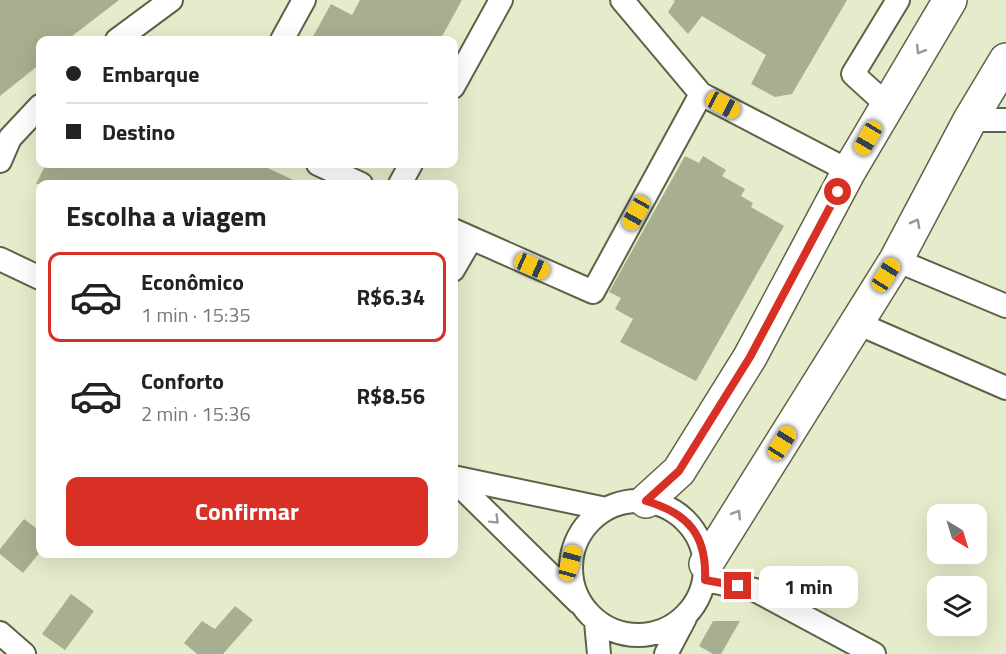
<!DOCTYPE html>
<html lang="pt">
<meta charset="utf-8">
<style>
:root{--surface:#fff;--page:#f2f2f2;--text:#222;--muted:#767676;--line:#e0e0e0;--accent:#d93025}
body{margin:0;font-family:"Titillium Web",sans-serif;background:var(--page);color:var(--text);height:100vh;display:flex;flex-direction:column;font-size:22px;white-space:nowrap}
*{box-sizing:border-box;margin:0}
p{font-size:20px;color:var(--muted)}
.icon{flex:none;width:33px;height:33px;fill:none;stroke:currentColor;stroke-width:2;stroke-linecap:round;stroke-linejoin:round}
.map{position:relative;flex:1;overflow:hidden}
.drawer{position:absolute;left:36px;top:180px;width:422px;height:378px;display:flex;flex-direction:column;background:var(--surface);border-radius:12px;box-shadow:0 6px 24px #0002}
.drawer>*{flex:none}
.top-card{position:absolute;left:36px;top:36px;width:422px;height:132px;border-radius:12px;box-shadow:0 6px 24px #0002;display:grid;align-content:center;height:132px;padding:0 30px;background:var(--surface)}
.needle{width:39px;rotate:142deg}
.fabs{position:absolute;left:927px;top:504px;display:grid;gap:12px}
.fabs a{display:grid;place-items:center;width:60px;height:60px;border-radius:12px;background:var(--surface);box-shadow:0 6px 24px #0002;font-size:30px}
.end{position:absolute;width:27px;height:27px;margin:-14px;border:8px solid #d93025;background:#fff;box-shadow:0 0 0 3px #fff}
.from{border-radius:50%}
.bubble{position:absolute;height:42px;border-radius:12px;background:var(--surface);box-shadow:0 6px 24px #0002;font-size:20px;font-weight:700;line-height:42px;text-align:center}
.car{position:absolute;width:18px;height:36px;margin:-18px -9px;border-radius:8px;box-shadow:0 0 4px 2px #0007;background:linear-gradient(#f5c518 24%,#345 0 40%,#f5c518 0 76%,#345 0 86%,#f5c518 0)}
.top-card b{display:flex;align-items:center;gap:21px;height:57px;font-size:22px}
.top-card b+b{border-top:2px solid var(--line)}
.top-card i{width:15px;height:15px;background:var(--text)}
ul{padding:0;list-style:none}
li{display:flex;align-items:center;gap:18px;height:90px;margin:0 12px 9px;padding:0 18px;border:3px solid transparent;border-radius:12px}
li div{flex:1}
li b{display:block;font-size:22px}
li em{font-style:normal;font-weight:700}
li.on{border-color:var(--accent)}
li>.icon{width:54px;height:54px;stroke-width:1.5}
h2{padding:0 30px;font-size:27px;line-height:72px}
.button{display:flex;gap:12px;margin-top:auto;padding:12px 30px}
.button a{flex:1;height:69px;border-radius:12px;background:var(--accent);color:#fff;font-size:24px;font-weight:700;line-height:69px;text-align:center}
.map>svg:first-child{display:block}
.building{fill:#a8af90}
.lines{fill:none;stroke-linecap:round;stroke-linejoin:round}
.street-casing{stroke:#5c6346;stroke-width:26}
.secondary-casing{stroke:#5c6346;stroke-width:36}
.street{stroke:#fff;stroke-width:22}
.secondary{stroke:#fff;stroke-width:33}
.oneway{stroke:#989994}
.route{stroke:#d93025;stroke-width:8}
</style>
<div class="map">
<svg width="1006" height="654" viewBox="0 0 1006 654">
<rect width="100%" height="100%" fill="#e4eccb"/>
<path class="building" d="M0,0h119l-52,40h-27v24l-40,32z
M360,0h102l-22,40h-129l20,-36 21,11z
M673,0h174l-55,94 -17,3 -24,-13 15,-29 -64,-39 -14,18 -20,-22 7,-11z
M685,156l14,7 4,-7 23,14 -4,6 23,13 -4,7 12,7 -2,4 33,19 -88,155 -76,-39 13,-23 -18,-10 6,-11 -12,-6z
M46,164h213l43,20h-266z
M24,519l16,12v21l-17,21 -23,-19v-5z
M71,594l23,17 -29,39 -23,-16z
M235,606l18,14 -30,34h-26l-13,-11 18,-22 13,8z
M713,621h27l-19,33h-8l-14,-8z"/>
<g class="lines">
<defs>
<path id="street" d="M622,0l79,94 148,77
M117,40l54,-40
M282,40l22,-40
M453,87l48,-87
M887,105l-34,-31 45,-74
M970,120h36
M0,161l10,-23 30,-32
M318,164l43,20
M400,184l11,-20
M453,230l140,62 108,-198
M0,259l40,19
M896,260l110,46
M453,270l18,-31
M857,323l149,65
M453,477l153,32
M453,479l125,123
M571 568a67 67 0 1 1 134 0a67 67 0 1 1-134 0Z
M705,580l50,10 119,64
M596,622l3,32
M0,633l24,21
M666,654l19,-36"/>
<path id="secondary" d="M646,501l33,-30 71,-114 99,-186 101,-171
M706,564l190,-304 74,-140 36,-60"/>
</defs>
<use href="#street" class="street-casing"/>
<use href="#secondary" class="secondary-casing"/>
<use href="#street" class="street"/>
<use href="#secondary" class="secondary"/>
</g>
<defs><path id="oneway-chevron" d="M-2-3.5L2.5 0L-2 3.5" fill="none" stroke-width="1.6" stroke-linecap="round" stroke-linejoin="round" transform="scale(1.5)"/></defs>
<g class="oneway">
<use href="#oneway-chevron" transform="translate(920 50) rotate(121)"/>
<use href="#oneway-chevron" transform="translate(916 223) rotate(-62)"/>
<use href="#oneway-chevron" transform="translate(737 514) rotate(-58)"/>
<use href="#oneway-chevron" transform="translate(495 520) rotate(45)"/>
</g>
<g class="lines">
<path class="route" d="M738,586l-33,-6c2,-45 -17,-67 -59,-79l33,-30 71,-114 88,-165"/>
</g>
</svg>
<div class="fabs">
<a><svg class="needle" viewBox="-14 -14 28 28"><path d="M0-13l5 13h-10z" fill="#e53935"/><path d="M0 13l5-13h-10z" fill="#767676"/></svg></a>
<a><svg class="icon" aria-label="layers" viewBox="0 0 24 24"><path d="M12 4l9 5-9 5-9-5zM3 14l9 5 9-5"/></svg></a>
</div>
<i class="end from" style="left:838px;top:192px"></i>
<i class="end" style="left:738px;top:586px"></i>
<div class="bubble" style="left:759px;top:566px;width:99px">1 min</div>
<i class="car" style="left:723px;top:105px;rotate:118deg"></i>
<i class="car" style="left:868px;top:138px;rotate:210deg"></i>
<i class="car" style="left:636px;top:213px;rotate:209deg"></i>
<i class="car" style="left:532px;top:266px;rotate:114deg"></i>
<i class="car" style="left:886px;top:275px;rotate:32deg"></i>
<i class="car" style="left:782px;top:443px;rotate:32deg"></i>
<i class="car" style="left:570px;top:563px;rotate:15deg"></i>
<div class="top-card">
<b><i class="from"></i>Embarque</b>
<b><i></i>Destino</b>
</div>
<section class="drawer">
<h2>Escolha a viagem</h2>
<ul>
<li class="on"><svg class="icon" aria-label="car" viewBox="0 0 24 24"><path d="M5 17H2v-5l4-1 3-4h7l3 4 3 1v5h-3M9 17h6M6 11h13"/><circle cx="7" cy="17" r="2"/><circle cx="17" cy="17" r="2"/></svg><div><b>Econômico</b><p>1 min · 15:35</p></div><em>R$6.34</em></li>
<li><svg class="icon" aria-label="car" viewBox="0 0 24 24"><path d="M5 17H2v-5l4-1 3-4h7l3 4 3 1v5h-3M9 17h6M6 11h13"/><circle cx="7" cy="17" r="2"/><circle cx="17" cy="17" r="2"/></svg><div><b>Conforto</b><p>2 min · 15:36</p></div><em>R$8.56</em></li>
</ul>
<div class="button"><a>Confirmar</a></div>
</section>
</div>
